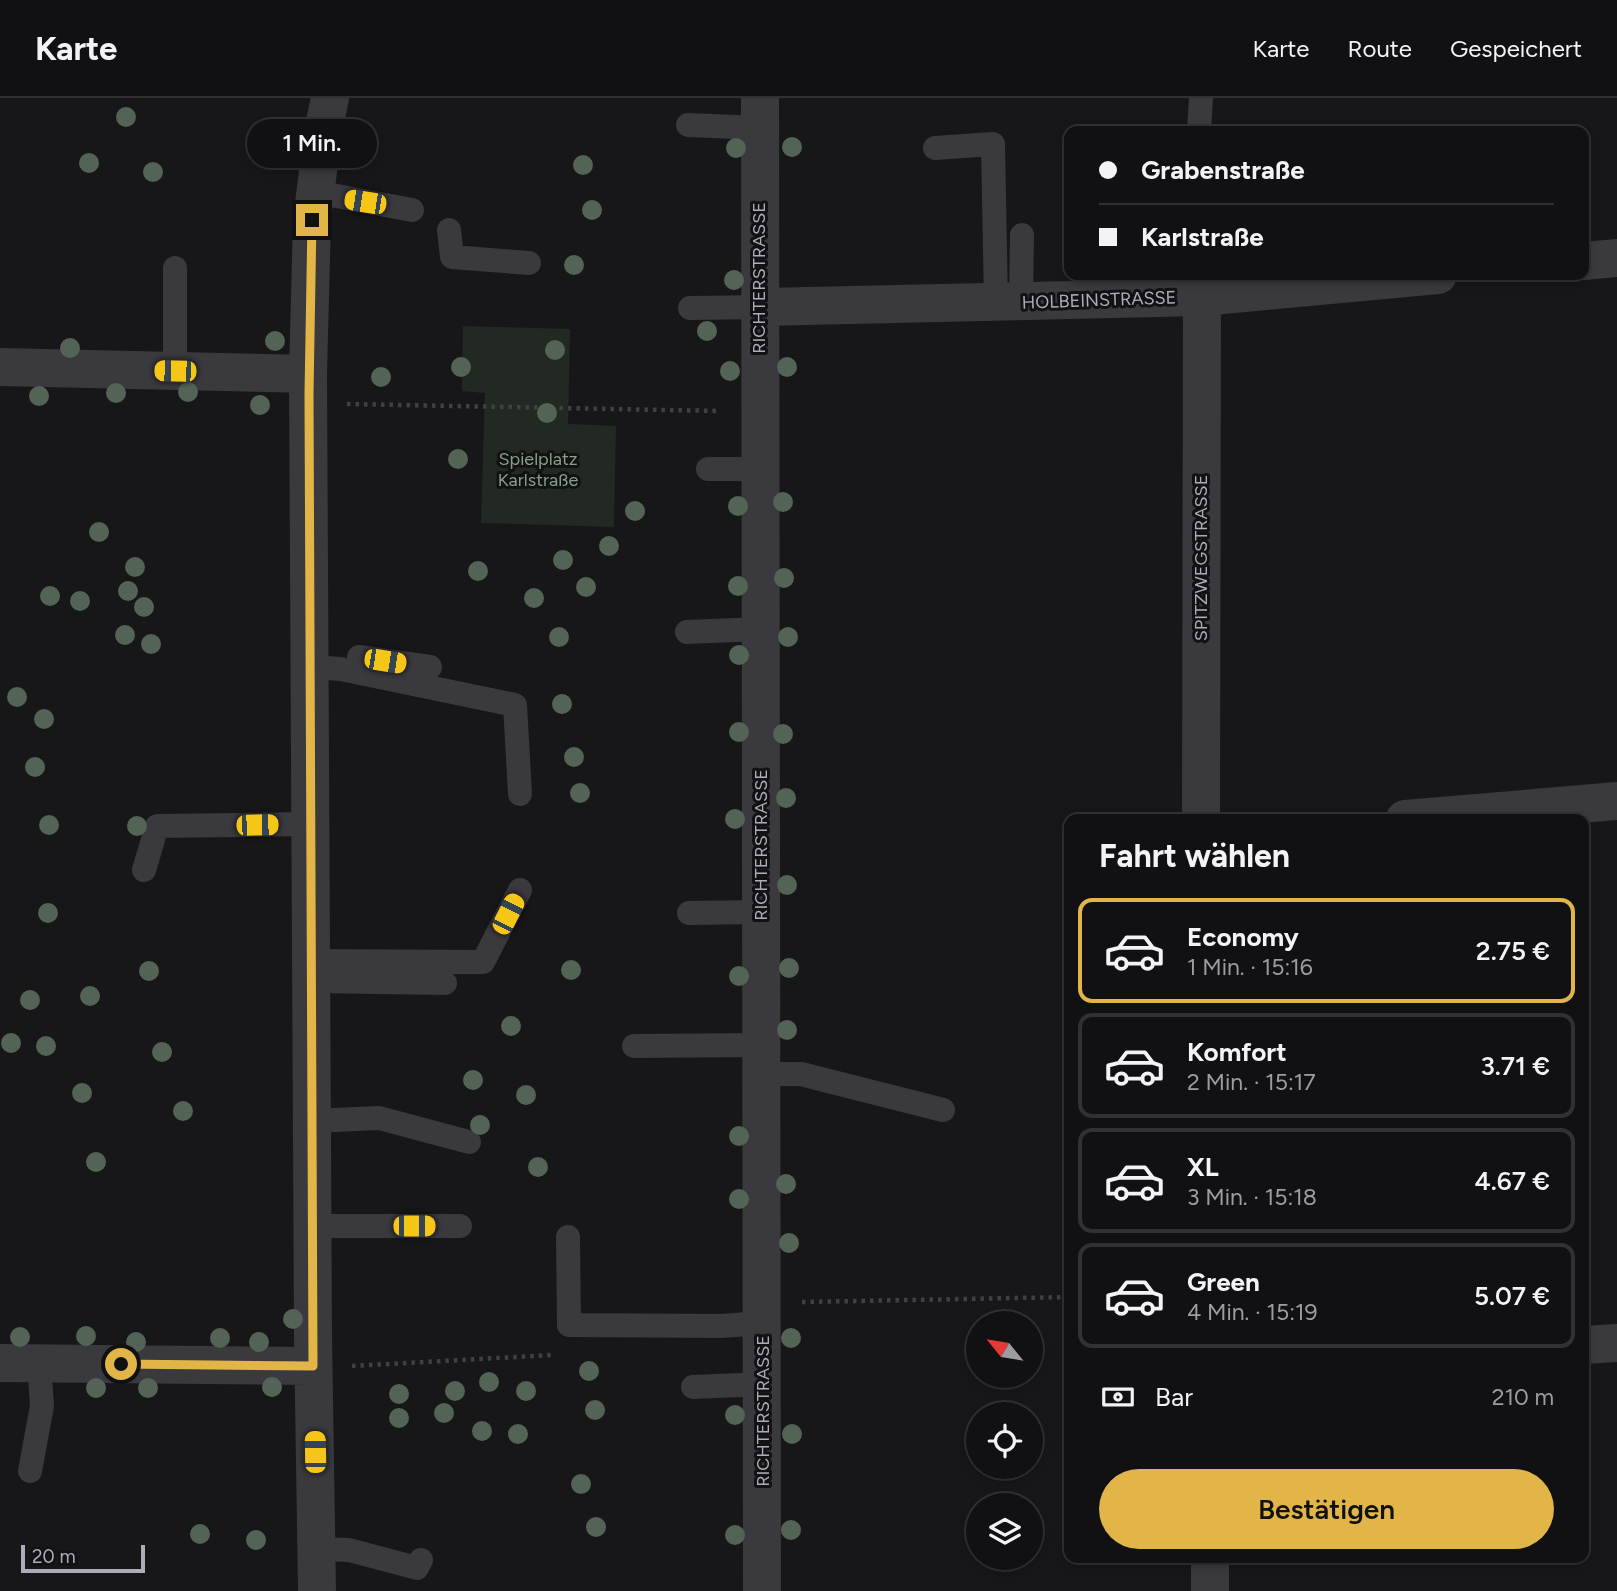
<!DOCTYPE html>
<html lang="de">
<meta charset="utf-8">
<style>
:root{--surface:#111113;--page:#1a1a1c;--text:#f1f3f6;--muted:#9c9da0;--line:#303133;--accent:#e1b547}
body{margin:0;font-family:Figtree,sans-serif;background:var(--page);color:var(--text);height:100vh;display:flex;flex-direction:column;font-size:26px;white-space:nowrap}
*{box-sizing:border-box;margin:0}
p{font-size:23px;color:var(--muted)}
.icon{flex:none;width:38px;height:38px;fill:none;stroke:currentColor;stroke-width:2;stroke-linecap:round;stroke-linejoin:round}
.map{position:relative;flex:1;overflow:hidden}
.details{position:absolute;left:1064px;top:716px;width:525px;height:749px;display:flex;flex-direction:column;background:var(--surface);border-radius:14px;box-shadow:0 4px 10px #0003,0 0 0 2px var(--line)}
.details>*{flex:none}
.hud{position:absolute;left:1064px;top:28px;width:525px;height:154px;border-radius:14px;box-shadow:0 4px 10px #0003,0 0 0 2px var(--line);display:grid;align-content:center;height:154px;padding:0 35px;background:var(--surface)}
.needle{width:46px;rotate:300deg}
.buttons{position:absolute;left:966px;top:1213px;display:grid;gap:14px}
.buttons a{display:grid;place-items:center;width:77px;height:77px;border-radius:50%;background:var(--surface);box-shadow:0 4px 10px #0003,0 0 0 2px var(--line);font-size:35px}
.scale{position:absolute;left:21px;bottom:18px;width:124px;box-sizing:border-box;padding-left:7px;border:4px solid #abaeb8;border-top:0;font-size:19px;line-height:24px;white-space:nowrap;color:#abaeb8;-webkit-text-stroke:5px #121214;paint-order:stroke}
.end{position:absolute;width:32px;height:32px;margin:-16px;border:9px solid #e1b547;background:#111;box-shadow:0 0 0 4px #111}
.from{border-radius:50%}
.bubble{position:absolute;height:49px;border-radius:24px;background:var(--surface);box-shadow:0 4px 10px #0003,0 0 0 2px var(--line);font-size:23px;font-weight:600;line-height:49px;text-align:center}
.car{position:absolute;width:21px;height:42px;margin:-21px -10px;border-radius:9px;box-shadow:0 0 5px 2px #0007;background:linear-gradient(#f5c518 24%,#345 0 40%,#f5c518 0 76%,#345 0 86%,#f5c518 0)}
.hud b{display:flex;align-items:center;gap:24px;height:66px;font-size:26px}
.hud b+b{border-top:2px solid var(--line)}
.hud i{width:18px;height:18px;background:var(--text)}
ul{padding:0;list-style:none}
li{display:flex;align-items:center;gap:21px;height:105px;margin:0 14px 10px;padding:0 21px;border:4px solid var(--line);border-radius:14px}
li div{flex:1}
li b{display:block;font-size:26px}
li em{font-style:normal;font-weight:600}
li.on{border-color:var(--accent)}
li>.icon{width:63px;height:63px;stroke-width:1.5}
h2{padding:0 35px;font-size:32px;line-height:84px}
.pay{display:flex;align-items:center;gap:18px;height:77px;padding:0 35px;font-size:26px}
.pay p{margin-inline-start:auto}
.primary-button{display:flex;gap:14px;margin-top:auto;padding:14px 35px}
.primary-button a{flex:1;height:80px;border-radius:42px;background:var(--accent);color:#111;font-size:28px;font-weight:600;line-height:80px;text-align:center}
header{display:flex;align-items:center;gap:42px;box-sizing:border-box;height:98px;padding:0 35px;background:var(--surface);border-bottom:2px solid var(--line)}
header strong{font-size:33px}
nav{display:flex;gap:38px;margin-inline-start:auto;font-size:24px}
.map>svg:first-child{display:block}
.green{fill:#222923}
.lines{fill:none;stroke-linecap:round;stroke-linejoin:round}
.path{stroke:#3f4045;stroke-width:4.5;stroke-dasharray:3.5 5;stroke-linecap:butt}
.service{stroke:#39393e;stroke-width:24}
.minor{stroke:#39393e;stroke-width:38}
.tree{fill:#536356}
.route{stroke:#e1b547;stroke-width:9}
.labels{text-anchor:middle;stroke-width:6;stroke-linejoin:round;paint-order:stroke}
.street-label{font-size:18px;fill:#abaeb8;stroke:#121214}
.park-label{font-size:18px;fill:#84a187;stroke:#121214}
</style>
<header>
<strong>Karte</strong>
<nav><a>Karte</a><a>Route</a><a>Gespeichert</a></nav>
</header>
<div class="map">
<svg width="1617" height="1493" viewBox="0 0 1617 1493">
<rect width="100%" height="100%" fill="#171719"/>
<path class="green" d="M463,228l107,3 -2,95 48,2 -2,101 -133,-4 4,-130 -23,-2z"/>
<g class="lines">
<path class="path" d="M347,306l373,7
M802,1204l267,-5
M352,1268l200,-11"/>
<path class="service" d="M688,27l72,3
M1199,33l2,-33
M935,50l58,-4 3,159
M315,94l97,18
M449,132l3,27 77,6
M1021,204l1,-67
M690,210l70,-1
M175,273v-103
M708,371h51
M687,534l73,-3
M359,559l71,10
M310,569l31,2 174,36 5,89
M144,772l13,-44 153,-2
M689,815l72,-1
M311,863l172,1 37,-72
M311,883l134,2
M634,948l128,-1
M762,976h39l142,36
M312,1023l67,-3 90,24
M312,1128h148
M568,1139l1,88 152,1 42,-3
M693,1289l70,-3
M30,1373l12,-65 -3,-43
M316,1451l33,1 68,18 4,-8"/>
<path class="minor" d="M760,0l2,1493
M1584,163l33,-3
M760,209l442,-10 236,-22
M0,269l308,7
M1201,721l1,-522
M1405,721l212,-18
M1584,1247l33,-2
M0,1265l313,3
M1210,1460v33
M317,1493l-4,-257 -5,-960 4,-154 11,-89 7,-33"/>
</g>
<g class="tree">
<circle cx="126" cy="19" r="10"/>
<circle cx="792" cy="49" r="10"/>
<circle cx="736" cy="50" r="10"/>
<circle cx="89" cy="65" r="10"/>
<circle cx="583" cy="67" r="10"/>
<circle cx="153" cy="74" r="10"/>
<circle cx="592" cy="112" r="10"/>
<circle cx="574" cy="167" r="10"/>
<circle cx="734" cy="182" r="10"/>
<circle cx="707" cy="233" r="10"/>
<circle cx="275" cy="243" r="10"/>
<circle cx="70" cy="250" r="10"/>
<circle cx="555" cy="252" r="10"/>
<circle cx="461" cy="269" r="10"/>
<circle cx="787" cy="269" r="10"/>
<circle cx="730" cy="273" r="10"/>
<circle cx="381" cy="279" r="10"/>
<circle cx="188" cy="294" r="10"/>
<circle cx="116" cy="295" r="10"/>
<circle cx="39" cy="298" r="10"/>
<circle cx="260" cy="307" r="10"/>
<circle cx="547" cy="315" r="10"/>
<circle cx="458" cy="361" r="10"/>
<circle cx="783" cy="404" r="10"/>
<circle cx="738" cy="408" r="10"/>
<circle cx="635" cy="413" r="10"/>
<circle cx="99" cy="434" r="10"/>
<circle cx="609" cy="448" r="10"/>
<circle cx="563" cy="462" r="10"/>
<circle cx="135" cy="469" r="10"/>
<circle cx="478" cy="473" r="10"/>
<circle cx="784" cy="480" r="10"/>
<circle cx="738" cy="488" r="10"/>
<circle cx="586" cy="489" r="10"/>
<circle cx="128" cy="493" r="10"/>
<circle cx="50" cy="498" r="10"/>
<circle cx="534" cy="500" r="10"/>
<circle cx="80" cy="503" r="10"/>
<circle cx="144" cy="509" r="10"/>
<circle cx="125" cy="537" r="10"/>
<circle cx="559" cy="539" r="10"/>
<circle cx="788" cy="539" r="10"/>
<circle cx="151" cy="546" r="10"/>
<circle cx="739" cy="557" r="10"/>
<circle cx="17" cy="599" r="10"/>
<circle cx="562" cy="606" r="10"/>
<circle cx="44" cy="621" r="10"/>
<circle cx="739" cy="634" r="10"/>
<circle cx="783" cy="636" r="10"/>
<circle cx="574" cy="659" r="10"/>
<circle cx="35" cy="669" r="10"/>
<circle cx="580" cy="695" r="10"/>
<circle cx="786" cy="700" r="10"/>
<circle cx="735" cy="721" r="10"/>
<circle cx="49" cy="727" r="10"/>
<circle cx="137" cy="728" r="10"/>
<circle cx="787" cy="787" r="10"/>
<circle cx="48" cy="815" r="10"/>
<circle cx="789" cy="870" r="10"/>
<circle cx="571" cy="872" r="10"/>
<circle cx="149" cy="873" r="10"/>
<circle cx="739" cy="878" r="10"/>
<circle cx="90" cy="898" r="10"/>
<circle cx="30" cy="902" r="10"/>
<circle cx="511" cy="928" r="10"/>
<circle cx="787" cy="932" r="10"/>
<circle cx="11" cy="945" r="10"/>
<circle cx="46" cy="948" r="10"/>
<circle cx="162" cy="954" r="10"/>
<circle cx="473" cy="982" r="10"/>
<circle cx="82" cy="995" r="10"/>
<circle cx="526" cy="997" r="10"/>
<circle cx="183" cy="1013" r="10"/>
<circle cx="480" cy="1027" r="10"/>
<circle cx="739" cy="1038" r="10"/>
<circle cx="96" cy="1064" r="10"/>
<circle cx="538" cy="1069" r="10"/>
<circle cx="786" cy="1086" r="10"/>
<circle cx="739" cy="1101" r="10"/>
<circle cx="789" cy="1145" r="10"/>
<circle cx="293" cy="1221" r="10"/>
<circle cx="86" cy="1238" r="10"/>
<circle cx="20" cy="1239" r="10"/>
<circle cx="220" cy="1240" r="10"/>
<circle cx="791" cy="1240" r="10"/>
<circle cx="136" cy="1244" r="10"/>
<circle cx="259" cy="1244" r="10"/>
<circle cx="589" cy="1273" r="10"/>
<circle cx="489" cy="1284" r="10"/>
<circle cx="272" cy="1289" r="10"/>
<circle cx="96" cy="1290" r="10"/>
<circle cx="148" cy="1290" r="10"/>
<circle cx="455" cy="1293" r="10"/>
<circle cx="526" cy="1293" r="10"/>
<circle cx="399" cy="1296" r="10"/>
<circle cx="595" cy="1312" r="10"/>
<circle cx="444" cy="1315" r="10"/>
<circle cx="735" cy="1317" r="10"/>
<circle cx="399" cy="1320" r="10"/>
<circle cx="482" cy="1333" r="10"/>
<circle cx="518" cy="1336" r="10"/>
<circle cx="792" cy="1336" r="10"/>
<circle cx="581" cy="1386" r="10"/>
<circle cx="596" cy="1429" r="10"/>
<circle cx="791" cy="1432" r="10"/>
<circle cx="200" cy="1436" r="10"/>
<circle cx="735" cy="1437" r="10"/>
<circle cx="256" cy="1442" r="10"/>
</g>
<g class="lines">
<path class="route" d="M121,1266l192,2 -4,-972 3,-174"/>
</g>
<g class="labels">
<g class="street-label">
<text transform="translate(759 180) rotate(-90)" y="6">RICHTERSTRASSE</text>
<text transform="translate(1099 202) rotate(-2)" y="6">HOLBEINSTRASSE</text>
<text transform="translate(1201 460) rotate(-90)" y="6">SPITZWEGSTRASSE</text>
<text transform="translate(761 747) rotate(-90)" y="6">RICHTERSTRASSE</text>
<text transform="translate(763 1313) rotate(-90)" y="6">RICHTERSTRASSE</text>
</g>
<g class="park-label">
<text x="538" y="367">Spielplatz<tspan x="538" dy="21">Karlstraße</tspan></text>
</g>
</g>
</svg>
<div class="buttons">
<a><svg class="needle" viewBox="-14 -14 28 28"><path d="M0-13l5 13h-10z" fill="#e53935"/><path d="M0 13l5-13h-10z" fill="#9c9da0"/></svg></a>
<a><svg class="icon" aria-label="locate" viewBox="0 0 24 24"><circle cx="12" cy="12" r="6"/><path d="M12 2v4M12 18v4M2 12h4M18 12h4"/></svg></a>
<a><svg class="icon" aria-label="layers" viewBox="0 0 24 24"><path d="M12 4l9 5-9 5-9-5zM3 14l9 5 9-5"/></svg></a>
</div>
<div class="scale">20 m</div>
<i class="end from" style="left:121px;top:1266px"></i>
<i class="end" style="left:312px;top:122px"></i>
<div class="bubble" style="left:247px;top:21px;width:130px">1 Min.</div>
<i class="car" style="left:365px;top:104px;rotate:279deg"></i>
<i class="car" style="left:175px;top:273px;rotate:271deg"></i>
<i class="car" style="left:385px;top:563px;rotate:99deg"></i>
<i class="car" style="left:257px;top:727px;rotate:89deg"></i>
<i class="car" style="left:508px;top:816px;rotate:27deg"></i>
<i class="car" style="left:414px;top:1128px;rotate:90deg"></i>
<i class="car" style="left:315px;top:1354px;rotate:359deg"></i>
<div class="hud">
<b><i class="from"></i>Grabenstraße</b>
<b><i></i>Karlstraße</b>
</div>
<section class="details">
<h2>Fahrt wählen</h2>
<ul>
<li class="on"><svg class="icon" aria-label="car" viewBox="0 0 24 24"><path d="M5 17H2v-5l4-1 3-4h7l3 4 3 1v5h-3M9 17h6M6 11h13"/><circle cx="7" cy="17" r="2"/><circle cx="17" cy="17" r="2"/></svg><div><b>Economy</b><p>1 Min. · 15:16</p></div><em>2.75 €</em></li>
<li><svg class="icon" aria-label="car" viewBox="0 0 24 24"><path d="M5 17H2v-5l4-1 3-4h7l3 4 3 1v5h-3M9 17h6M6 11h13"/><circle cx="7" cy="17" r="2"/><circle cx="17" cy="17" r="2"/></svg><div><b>Komfort</b><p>2 Min. · 15:17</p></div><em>3.71 €</em></li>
<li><svg class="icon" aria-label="car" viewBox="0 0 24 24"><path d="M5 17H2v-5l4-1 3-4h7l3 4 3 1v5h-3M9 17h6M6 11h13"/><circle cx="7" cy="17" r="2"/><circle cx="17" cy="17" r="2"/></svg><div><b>XL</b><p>3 Min. · 15:18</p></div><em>4.67 €</em></li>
<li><svg class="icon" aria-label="car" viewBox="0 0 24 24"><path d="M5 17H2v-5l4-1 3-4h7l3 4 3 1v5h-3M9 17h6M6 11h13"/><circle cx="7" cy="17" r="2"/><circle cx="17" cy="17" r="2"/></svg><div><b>Green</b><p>4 Min. · 15:19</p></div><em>5.07 €</em></li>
</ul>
<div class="pay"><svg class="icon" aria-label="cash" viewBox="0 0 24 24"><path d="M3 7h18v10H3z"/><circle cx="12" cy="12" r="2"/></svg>Bar<p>210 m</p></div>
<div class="primary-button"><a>Bestätigen</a></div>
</section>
</div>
